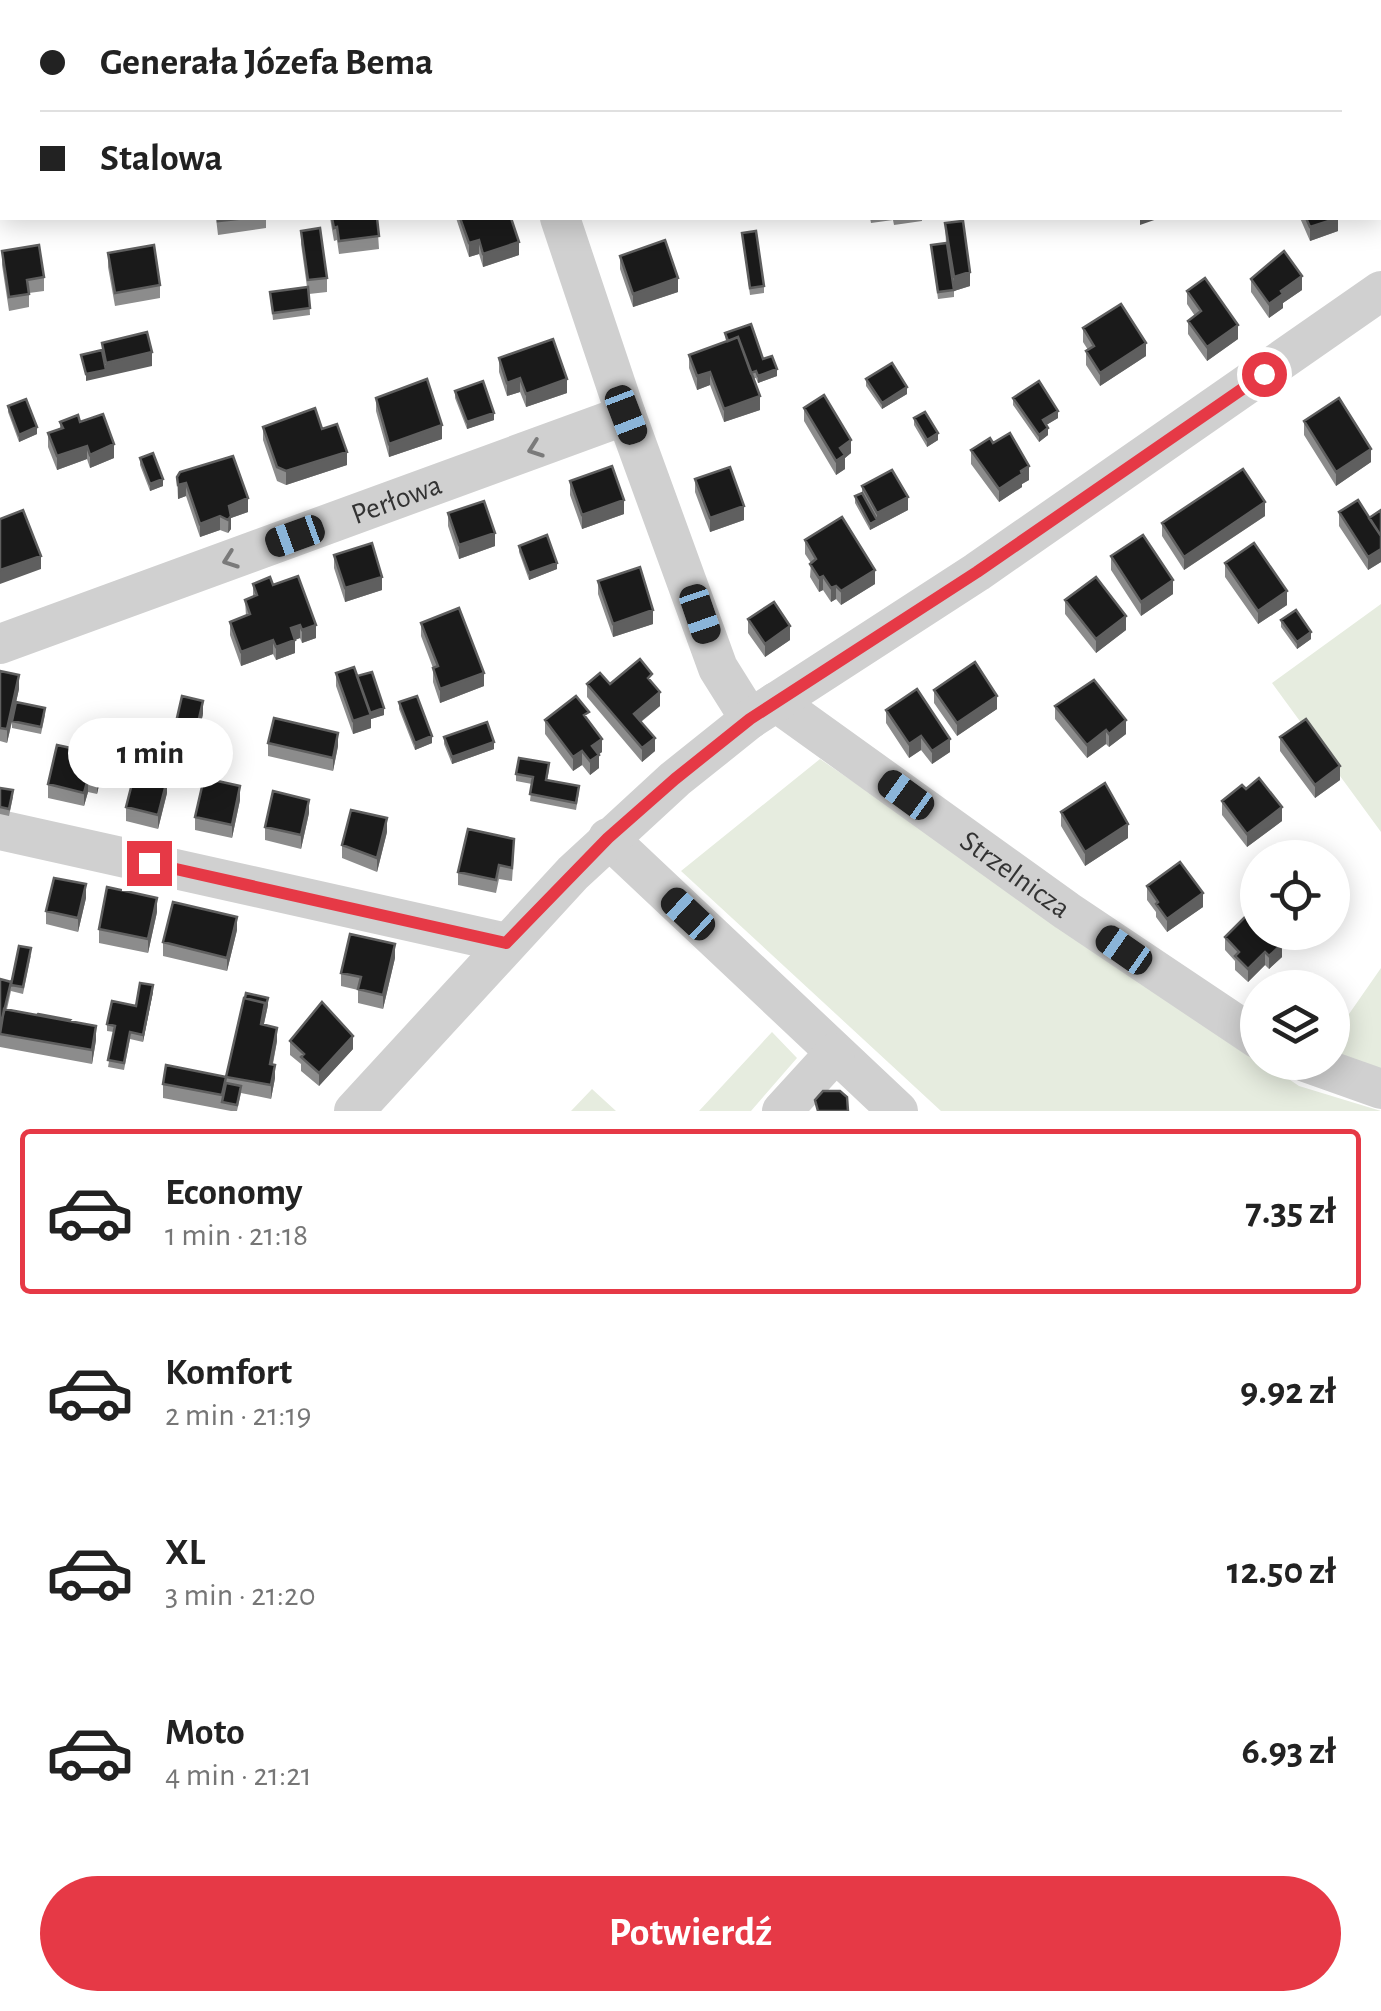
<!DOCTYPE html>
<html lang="pl">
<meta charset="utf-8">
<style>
:root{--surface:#fff;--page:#f2f2f2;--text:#222;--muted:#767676;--line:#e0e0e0;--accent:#e63946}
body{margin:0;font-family:"Alegreya Sans",sans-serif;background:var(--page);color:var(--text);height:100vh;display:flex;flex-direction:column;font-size:38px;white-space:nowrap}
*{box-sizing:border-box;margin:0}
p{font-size:32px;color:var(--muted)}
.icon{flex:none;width:55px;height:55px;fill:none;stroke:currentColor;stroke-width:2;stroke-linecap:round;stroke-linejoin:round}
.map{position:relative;height:1111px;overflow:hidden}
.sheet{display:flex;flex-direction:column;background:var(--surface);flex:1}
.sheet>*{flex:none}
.banner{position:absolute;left:0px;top:0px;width:1382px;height:220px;box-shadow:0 5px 25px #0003;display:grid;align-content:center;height:220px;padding:0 40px;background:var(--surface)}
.buttons{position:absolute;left:1240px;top:840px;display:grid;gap:20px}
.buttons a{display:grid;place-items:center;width:110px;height:110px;border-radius:50%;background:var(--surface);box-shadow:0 5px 25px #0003;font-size:50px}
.end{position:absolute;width:45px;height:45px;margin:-22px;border:12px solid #e63946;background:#fff;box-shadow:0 0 0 5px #fff}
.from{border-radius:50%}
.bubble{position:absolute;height:70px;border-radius:35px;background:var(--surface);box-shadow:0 5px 25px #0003;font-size:32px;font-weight:700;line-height:70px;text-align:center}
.car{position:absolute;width:30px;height:60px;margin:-30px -15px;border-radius:12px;box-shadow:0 0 8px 2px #0007;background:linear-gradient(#222 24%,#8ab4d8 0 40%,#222 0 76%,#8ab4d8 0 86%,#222 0)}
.banner b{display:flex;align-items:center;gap:35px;height:95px;font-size:38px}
.banner b+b{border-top:2px solid var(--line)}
.banner i{width:25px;height:25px;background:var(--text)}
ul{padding:18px 0 0;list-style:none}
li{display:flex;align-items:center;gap:30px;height:165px;margin:0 20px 15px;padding:0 20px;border:5px solid transparent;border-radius:10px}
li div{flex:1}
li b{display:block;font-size:38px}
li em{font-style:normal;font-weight:700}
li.active{border-color:var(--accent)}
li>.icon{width:90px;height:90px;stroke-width:1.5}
.button{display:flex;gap:20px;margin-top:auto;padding:20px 40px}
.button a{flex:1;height:115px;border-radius:60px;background:var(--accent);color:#fff;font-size:40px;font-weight:700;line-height:115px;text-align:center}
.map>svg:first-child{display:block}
.green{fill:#e6ecdf}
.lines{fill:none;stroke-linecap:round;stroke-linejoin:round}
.minor{stroke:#d0d0d0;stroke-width:40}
.wall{fill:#8c8c8c}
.shaded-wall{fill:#5f5f5f}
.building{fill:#1a1a1a;stroke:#5f5f5f;stroke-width:2.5}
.oneway{stroke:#7a7a7a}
.route{stroke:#e63946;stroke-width:12}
.labels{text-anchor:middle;stroke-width:10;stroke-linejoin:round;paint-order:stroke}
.street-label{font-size:30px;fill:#333;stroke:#fff}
</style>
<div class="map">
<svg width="1381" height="1111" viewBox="0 0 1381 1111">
<rect width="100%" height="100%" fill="#fff"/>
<path class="green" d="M1381,604v228l-109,-149z
M820,759l437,298 1,5 7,1 34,23 82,25h-440l-260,-240z
M1381,968v107l-48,-15v-23z
M772,1032l25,26 -46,53h-52z
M592,1089l24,22h-45z"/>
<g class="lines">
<g class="minor">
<path d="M1345,0l1,2"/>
<path d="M1275,2l18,-2"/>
<path d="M1380,179l1,5"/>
<path d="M0,186h2"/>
<path d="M560,218l66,197 92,253 32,51"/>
<path id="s1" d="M0,644l626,-229"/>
<path id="s2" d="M776,702l291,209 191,128"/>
<path d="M0,830l507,113"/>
<path d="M608,838l290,273"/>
<path d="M1305,1062l76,27"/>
<path d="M354,1111l219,-238 102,-94 75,-60 227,-147 404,-281"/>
<path d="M782,1111l53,-58"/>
</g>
</g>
<path class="wall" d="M328,0h94v2h-93z
M216,218h50v10l-48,7z
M330,218h47l2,31 -40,5 -2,-14 -3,1z
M456,218h55l8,37 -36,12 -4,-13 -10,3z
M870,218h52v3l-28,4 -1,-5 -22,3z
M1300,218h38v13l-28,10z
M945,223l25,63 -16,5v6l-16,2 -7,-54 15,-2z
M301,231l26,47v14l-18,2 1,21 -37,5 -3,-28 37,-5 -6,-43z
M742,233l22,53v7l-14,2z
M2,251l42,26v14l-15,2v14l-20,4 -7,-46z
M108,253l52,32v13l-45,8 -7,-39z
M620,256l58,36 -45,15 -13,-38z
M1251,279l51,11 -19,13v5l-14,10 -18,-26z
M1187,291l51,48 -31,22 -19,-27v-13l7,-5 -8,-12z
M1083,328l63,28 -46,30 -14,-21v-14l2,-1 -5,-8z
M725,333l52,43 -19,7 -2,-5 -3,1 7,31 -36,12 -14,-37 -13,5 -8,-22v-13l37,-13z
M499,358l68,35 -41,14 -6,-15 -13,4 -8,-24z
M866,379l41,15 -25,15 -16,-23z
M455,391l39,29 -27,9 -12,-31z
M376,398l66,41 -53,18 -13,-46z
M1013,398l45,20 -12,7 2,10 -9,7 -26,-37z
M8,406l29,28 -18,8 -11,-30z
M804,408l47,45 -6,5v11l-9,6 -32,-54z
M914,418l24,22 -11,7 -13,-22z
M1304,421l67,41 -35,24 -32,-51z
M60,422h20l34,36 -24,10 -3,-9 -30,11 -9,-23v-14l12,-5z
M263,427l59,2 25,36 -61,20 -9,-4 -14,-41z
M993,443l36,37 -7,4v3l-23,15 -28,-38v-14z
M140,458l23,28 -13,5 -10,-26z
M177,477l71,35 -17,6v11l-3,4 -8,-3 -20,7 -14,-41 -8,3z
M695,479l49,41 -34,12 -15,-40z
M570,481l54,33 -42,15 -12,-34z
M862,486l46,24 -38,20 -15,-27v-7l7,-3z
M1381,510v52l-13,8 -29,-44v-14l30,6z
M448,513l47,33 -36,13 -11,-33z
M1265,516l-81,54 -22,-34v-13z
M805,540l70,44 -34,21 -5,-6 -5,3 -8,-12 -4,2 -9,-15 1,-14 -6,-9z
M519,546l38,23 -28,11 -10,-28z
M334,555l48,35 -37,12 -11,-34z
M1111,556l62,38 -32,22 -30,-46z
M1225,563l62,42 -29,19 -33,-47z
M598,581l55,43 -40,13 -15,-43z
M253,584l20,1 43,53 -14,5 -2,-5 -5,2v13l-19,7 -3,-6 -32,12 -11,-31v-13l16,-6 -1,-16 8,-3z
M1065,600l61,30 -30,23 -31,-39z
M748,619l42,21 -25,17 -17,-24z
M1281,620l30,19 -14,10 -16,-22z
M421,623l63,63 -44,17 -7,-21v-14l-12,-32z
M0,671l19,18 -3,13 29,13 -4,19 -29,-6v-6l-5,21 -7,-2z
M336,673l21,3 27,39 -13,4v9l-18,6 -17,-48z
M652,683l8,23 -19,16 14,29 -13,11 -55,-65v-13z
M934,690l63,19 -40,27 -23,-33z
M399,702l33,41 -17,7 -16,-41z
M1055,706l71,28 -17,13 -3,-3 -19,14 -32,-39z
M886,710l64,42 -18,12 -11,-14 -12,8 -23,-35z
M203,714l-11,48 -21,-4v-14z
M545,720l44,2 13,30 -3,2v14l-9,7 -8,-10 -9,6 -28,-37z
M444,737l50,12 -42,15 -8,-20z
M1280,737l60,43 -25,18 -35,-47z
M268,743l70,3 -5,25 -65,-15z
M103,768l-6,26 -9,-2 -4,14 -36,-8v-14z
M549,770l-2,10 32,12 -3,18 -46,-9 2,-17 -16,-3v-7z
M0,788l13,9 -4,19 -9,-2z
M1246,789l36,32 -35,26 -25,-32v-14z
M167,793l-9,36 -32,-8v-14z
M240,800l-8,38 -37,-8v-13z
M1061,812l67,26 -43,28 -24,-40z
M309,813l-8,36 -36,-9v-13z
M387,832l-10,40 -35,-14v-13z
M514,852l-2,29 -13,-2 -3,14 -38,-8v-13z
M1147,886l56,21 -36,25 -11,-15v-5l-9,-12z
M86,898l-8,34 -32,-8v-13z
M157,912l-9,41 -49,-10v-14z
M237,930l-10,41 -64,-15v-14z
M1225,937l57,20 -13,12 -4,-4 -17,17 -13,-12v-9l-10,-11z
M31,955l-8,39 -12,-3 -4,18 63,12 26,19 -4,24 -92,-17v-68l11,3z
M395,958l-12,51 -25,-6v-13l-17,-4v-13z
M153,992l-10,50 -13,-3 -6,31 -16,-3 6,-35 -7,-1v-7z
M268,1005l-4,19 13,17 -4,23 2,14 -4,21 -30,-6 -4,18h-6l-68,-13v-14l63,-7z
M290,1041l63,8 -34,37 -18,-15v-7l-11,-9z"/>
<path class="shaded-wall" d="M1140,218h20l-20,7z
M1338,218v13l-28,10v-14z
M479,240v14l-10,3v-14z
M519,242v13l-36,12v-13z
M970,272v14l-16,5v-14z
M1302,276v14l-19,13v5l-14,10v-14l12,-13z
M678,278v14l-45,15v-13z
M1238,325v14l-31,22v-14z
M1146,343v13l-46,30v-13z
M152,352v14l-66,15v-7l20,-4v-7z
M777,369v7l-19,7v-7z
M710,372v13l-13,5v-14z
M520,378v14l-13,4v-13z
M567,379v14l-41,14v-13z
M907,387v7l-25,15v-6z
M760,396v14l-36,12v-13z
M1058,411v7l-15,9v-7z
M494,413v7l-27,9v-7z
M442,425v14l-53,18v-13z
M37,427v7l-18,8v-7z
M1048,428v7l-9,7v-7z
M938,433v7l-11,7v-7z
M851,440v13l-6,5v11l-9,6v-14l4,-13z
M114,444v14l-24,10v-13z
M87,446v13l-30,11v-14z
M1371,449v13l-35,24v-14z
M347,452v13l-61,20v-14z
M1029,466v14l-7,4v3l-23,15v-13z
M163,479v7l-13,5v-7z
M186,483v13l-8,3v-14z
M908,497v13l-38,20v-6l7,-4v-7z
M248,498v14l-17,6v11l-3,4 1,-27z
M624,500v14l-42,15v-14z
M1265,502v14l-81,54v-13z
M744,506v14l-34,12v-14z
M220,516v14l-20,7v-13z
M495,533v13l-36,13v-14z
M1381,549v13l-13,8v-13z
M41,556v13l-41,15v-14z
M557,563v6l-28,11v-7z
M875,570v14l-34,21v-14z
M823,576v14l-4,2v-14z
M382,577v13l-37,12v-14z
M1173,580v14l-32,22v-14z
M836,586v13l-5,3v-14z
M1287,591v14l-29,19v-13z
M653,610v14l-40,13v-13z
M1126,616v14l-30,23v-14z
M300,625v13l-5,2v13l-19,7v-13l15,-19z
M316,625v13l-14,5v-13z
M790,626v14l-25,17v-13z
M1311,632v7l-14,10v-7z
M273,640v14l-32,12v-14z
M484,673v13l-44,17v-14z
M19,675v14l-12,54v-14z
M660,692v14l-26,21v-13z
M997,696v13l-40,27v-13z
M203,701v13l-11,48v-13z
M384,708v7l-13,4v9l-18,6v-13z
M1126,720v14l-17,13v-13z
M1106,730v14l-19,14v-13z
M338,733v13l-5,25v-13z
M432,736v7l-17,7v-7z
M921,736v14l-12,8v-14z
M655,738v13l-13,11v-14z
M602,739v13l-10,7v-13z
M950,739v13l-18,12v-13z
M494,742v7l-42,15v-7z
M582,751v14l-9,6v-14z
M103,755v13l-6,26v-14z
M599,755v13l-9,7v-14z
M1340,766v14l-25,18v-13z
M88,778v14l-4,14v-13z
M167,780v13l-9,36v-14z
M240,786v14l-8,38v-13z
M309,800v13l-8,36v-14z
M1282,807v14l-35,26v-13z
M387,818v14l-10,40v-14z
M1128,824v14l-43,28v-14z
M86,884v14l-8,34v-14z
M1203,893v14l-36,25v-13z
M157,898v14l-9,41v-14z
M237,917v13l-10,41v-13z
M395,944v14l-12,51v-14z
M1282,944v13l-13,12v-13z
M1265,952v13l-17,17v-13z
M153,985v7l-10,50v-7z
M268,998v7l-7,32v-13z
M96,1026v14l-4,24v-14z
M277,1028v13l-7,36v-13z
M353,1036v13l-34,37v-13z
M275,1065v13l-4,21v-14z"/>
<path class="building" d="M330,0h68v2h-67z
M218,218h28l-28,3z
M332,218h45l2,18 -40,5 -2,-14 -3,1z
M460,218h51l8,24 -36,12 -4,-14 -10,3z
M1306,218h32l-28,9z
M963,221l7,51 -16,5 -9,-54z
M320,228l7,50 -19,2 -7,-49z
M756,231l8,55 -14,2 -8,-55z
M665,240l13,38 -45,16 -13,-38z
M947,243l7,47 -16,2 -7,-47z
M39,245l5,32 -17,3 2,14 -20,3 -7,-46z
M154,245l6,40 -45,8 -7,-40z
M1284,251l18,25 -21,15 2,3 -14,10 -18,-25z
M1205,278l33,47 -31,22 -19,-26 13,-10 -14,-20z
M308,287l2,21 -37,5 -3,-21z
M1121,304l25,39 -46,30 -14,-22 8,-5 -11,-18z
M751,324l12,35 9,-3 5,13 -19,7 -2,-5 -5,2 -13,-36 -10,4 -3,-8z
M147,332l5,20 -46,11 -4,-20z
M738,337l22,59 -36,13 -14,-37 -13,4 -8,-21z
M553,339l14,40 -41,15 -6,-16 -13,5 -8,-25z
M102,350l4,20 -20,4 -5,-19z
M892,363l15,24 -25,16 -16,-24z
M427,379l15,46 -53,19 -13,-46z
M483,381l11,32 -27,9 -12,-31z
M1039,381l19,30 -15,9 5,8 -9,7 -26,-37z
M824,395l27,45 -11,8 5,7 -9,6 -32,-53z
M1339,398l32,51 -35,23 -32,-51z
M26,399l11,28 -18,8 -11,-29z
M315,408l7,21 15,-5 10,28 -61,19 -9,-4 -14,-40z
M925,412l13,21 -11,7 -13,-22z
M103,414l11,30 -24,11 -3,-9 -30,10 -9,-23 15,-5 -3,-6 18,-7 2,7z
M1010,433l19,33 -8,5 1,3 -23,15 -28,-39 19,-12 3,5z
M153,453l10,26 -13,5 -10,-26z
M233,456l15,42 -19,8 2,10 -3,4 -8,-4 -20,8 -14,-41 -8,2 -1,-8 3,-5z
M612,466l12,34 -42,15 -12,-34z
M730,467l14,39 -34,12 -15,-39z
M1243,469l22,33 -81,55 -22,-34z
M892,470l16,27 -31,16 -15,-27z
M862,493l15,27 -7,4 -15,-28z
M1358,500l23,36v13l-13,8 -29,-45z
M484,501l11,32 -36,12 -11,-32z
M23,510l18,46 -41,14v-51z
M1381,510v26l-12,-18z
M842,517l33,53 -34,21 -5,-5 -5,2 -8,-12 -4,2 -9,-14 6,-5 -11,-19z
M547,535l10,28 -28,10 -10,-27z
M1143,535l30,45 -32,22 -30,-46z
M372,543l10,34 -37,11 -11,-33z
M1254,543l33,48 -29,20 -33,-48z
M640,567l13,43 -40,14 -15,-43z
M298,576l18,49 -14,5 -2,-5 -9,3 4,12 -19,7 -3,-7 -32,12 -11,-30 20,-8 -5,-14 12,-5 -4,-11 17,-7 3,8z
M1096,577l30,39 -30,23 -31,-39z
M774,602l16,24 -25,18 -17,-25z
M459,608l25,65 -44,16 -7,-21 5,-2 -17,-43z
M1296,610l15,22 -14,10 -16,-22z
M640,659l12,15 -4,4 12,14 -26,22 21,24 -13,10 -55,-64 13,-11 10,11z
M975,662l22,34 -40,27 -23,-33z
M354,667l17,48 -18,6 -17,-48z
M0,671l19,4 -12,54 -7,-1z
M372,672l12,36 -14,5 -13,-37z
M1094,680l32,40 -17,14 -3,-4 -19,15 -32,-39z
M917,689l33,50 -18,12 -11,-15 -12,8 -23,-34z
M182,696l21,5 -11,48 -21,-5z
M417,696l15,40 -17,7 -16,-41z
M576,696l13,16 -5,3 18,24 -10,7 7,9 -9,6 -8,-10 -9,6 -28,-37z
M16,702l29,6 -4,19 -29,-6z
M274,718l64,15 -5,25 -65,-15z
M1306,719l34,47 -25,19 -35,-48z
M487,722l7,20 -42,15 -8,-20z
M57,745l46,10 -6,25 -9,-2 -4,15 -36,-9z
M519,758l30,5 -3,17 33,6 -3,17 -46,-9 3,-17 -17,-3z
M135,772l32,8 -9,35 -32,-8z
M204,778l36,8 -8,39 -37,-8z
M1259,778l23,29 -35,27 -25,-33 20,-16 4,4z
M1105,783l23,41 -43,28 -24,-40z
M0,788l13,2 -4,19 -9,-2z
M273,791l36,9 -8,35 -36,-8z
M351,810l36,8 -10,40 -35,-13z
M468,829l46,10 -2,29 -13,-3 -3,15 -38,-8z
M1180,862l23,31 -36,26 -11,-15 2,-2 -11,-16z
M54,878l32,6 -8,34 -32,-7z
M107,887l50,11 -9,41 -49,-10z
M173,902l64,15 -10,41 -64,-16z
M1251,911l7,7v14h13l11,12 -13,12 -4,-4 -17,17 -13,-13 4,-4 -14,-15z
M350,934l45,10 -12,51 -25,-6 3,-12 -20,-4z
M19,946l12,2 -8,39 -12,-2z
M0,979l11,3 -11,46z
M140,983l13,2 -10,50 -13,-3 -6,31 -16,-3 7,-34 -8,-2 5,-23 24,5z
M246,993l22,5 -3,11v-6l-20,-5z
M244,998l21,5 -4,21 16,4 -7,36 5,1 -4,20 -45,-8z
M322,1002l31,34 -34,37 -18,-16 3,-3 -14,-13z
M4,1009l92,17 -4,24 -92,-16z
M38,1014l32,6 -1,1 -32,-6z
M166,1065l60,12 -4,18 -59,-11z
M226,1083l15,3 -4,19 -15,-3z
M823,1091h17l7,6 1,14h-30l-3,-11z"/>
<defs><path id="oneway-chevron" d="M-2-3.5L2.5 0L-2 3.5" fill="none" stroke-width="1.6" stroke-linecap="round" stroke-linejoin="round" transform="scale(2.5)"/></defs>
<g class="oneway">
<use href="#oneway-chevron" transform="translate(535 449) rotate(160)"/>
<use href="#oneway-chevron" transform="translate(230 560) rotate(160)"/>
</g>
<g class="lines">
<path class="route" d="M149,863l357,80 102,-105 67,-59 75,-60 227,-147 287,-198"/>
</g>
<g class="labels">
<g class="street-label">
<text dy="10" stroke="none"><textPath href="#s1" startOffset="422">Perłowa</textPath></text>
<text dy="10" stroke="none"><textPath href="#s2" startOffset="295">Strzelnicza</textPath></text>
</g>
</g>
</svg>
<div class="buttons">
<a><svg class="icon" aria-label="locate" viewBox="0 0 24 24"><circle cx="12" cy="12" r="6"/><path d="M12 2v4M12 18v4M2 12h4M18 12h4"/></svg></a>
<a><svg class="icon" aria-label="layers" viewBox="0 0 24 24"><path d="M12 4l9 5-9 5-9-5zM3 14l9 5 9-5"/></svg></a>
</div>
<i class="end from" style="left:1264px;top:374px"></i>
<i class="end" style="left:149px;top:863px"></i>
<div class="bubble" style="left:68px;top:718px;width:165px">1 min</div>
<i class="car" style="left:626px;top:415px;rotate:159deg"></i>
<i class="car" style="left:295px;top:536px;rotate:250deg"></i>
<i class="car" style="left:700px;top:614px;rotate:161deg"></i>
<i class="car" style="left:906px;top:795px;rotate:306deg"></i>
<i class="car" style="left:688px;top:914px;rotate:313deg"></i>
<i class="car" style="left:1124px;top:950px;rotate:305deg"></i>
<div class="banner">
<b><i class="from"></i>Generała Józefa Bema</b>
<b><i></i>Stalowa</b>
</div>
</div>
<section class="sheet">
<ul>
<li class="active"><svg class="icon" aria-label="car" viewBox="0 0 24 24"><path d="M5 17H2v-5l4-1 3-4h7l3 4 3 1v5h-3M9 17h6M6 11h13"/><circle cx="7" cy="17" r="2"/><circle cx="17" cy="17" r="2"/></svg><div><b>Economy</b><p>1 min · 21:18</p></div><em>7.35 zł</em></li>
<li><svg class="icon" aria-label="car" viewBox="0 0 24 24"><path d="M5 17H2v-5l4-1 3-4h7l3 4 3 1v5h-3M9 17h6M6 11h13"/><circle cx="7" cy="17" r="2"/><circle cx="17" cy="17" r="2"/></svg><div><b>Komfort</b><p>2 min · 21:19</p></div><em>9.92 zł</em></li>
<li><svg class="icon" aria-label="car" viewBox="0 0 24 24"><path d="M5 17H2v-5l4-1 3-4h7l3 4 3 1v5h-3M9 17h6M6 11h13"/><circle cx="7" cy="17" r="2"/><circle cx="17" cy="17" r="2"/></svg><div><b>XL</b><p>3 min · 21:20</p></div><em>12.50 zł</em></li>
<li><svg class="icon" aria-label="car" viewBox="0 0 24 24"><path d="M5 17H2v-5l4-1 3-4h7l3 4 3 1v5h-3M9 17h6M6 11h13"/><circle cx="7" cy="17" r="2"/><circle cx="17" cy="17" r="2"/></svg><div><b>Moto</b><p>4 min · 21:21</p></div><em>6.93 zł</em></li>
</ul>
<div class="button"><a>Potwierdź</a></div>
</section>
